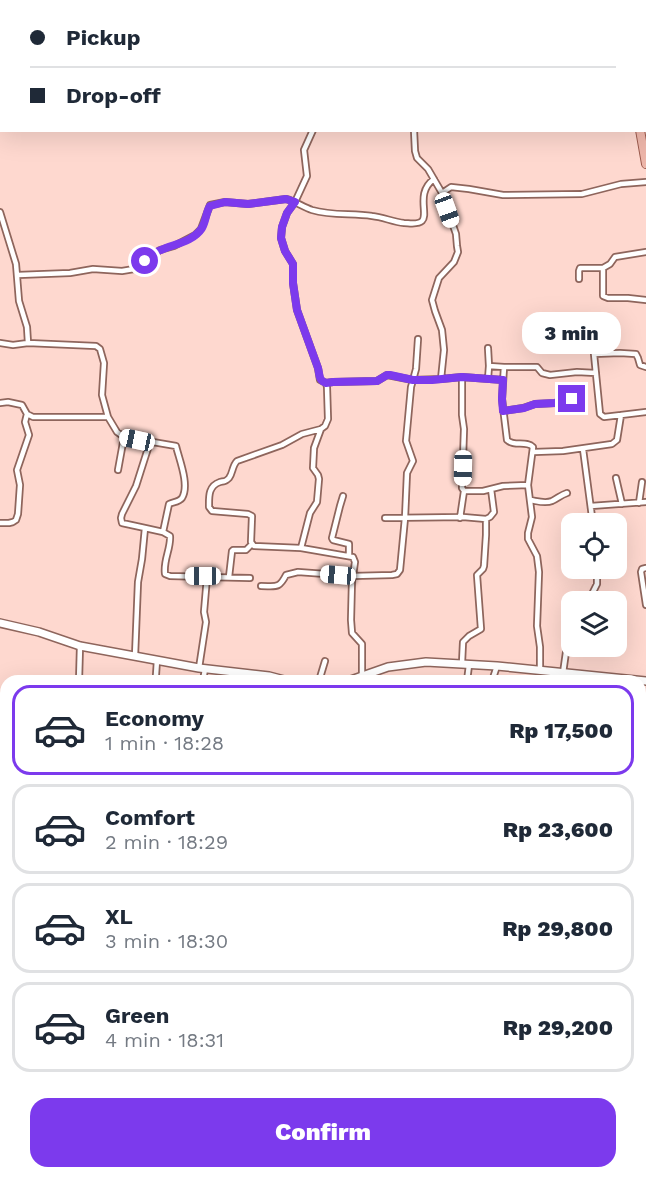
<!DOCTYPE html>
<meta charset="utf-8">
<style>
:root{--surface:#fff;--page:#f6f6f7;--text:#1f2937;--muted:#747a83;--line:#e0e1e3;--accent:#7c3aed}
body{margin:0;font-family:"Work Sans",sans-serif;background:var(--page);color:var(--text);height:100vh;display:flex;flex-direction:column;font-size:22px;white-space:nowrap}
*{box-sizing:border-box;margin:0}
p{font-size:20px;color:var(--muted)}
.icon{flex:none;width:33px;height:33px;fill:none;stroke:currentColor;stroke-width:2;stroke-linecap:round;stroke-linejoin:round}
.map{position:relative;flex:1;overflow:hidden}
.drawer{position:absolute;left:0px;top:675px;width:646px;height:504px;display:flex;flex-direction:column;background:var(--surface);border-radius:18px 18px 0 0;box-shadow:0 6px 24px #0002}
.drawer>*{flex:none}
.banner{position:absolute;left:0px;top:0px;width:646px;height:132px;box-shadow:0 6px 24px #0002;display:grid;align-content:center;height:132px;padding:0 30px;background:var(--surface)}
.controls{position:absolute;left:561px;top:513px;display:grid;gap:12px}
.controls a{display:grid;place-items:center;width:66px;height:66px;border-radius:12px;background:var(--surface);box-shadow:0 6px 24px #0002;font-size:30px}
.end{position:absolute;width:27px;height:27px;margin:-14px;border:8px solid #7c3aed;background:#fff;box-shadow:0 0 0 3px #fff}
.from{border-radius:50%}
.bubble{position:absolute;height:42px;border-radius:18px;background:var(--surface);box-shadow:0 6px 24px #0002;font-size:20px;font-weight:800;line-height:42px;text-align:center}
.car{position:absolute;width:18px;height:36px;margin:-18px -9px;border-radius:8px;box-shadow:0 0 4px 2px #0007;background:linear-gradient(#fff 24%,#345 0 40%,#fff 0 76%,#345 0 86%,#fff 0)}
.banner b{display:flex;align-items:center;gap:21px;height:57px;font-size:22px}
.banner b+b{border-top:2px solid var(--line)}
.banner i{width:15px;height:15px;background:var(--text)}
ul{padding:10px 0 0;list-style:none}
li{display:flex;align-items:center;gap:18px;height:90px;margin:0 12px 9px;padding:0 18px;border:3px solid var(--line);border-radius:18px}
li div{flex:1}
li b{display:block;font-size:22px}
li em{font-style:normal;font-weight:800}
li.on{border-color:var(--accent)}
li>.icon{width:54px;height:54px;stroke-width:1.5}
.button{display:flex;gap:12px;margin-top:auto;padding:12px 30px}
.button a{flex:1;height:69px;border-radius:18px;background:var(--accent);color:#fff;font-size:24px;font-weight:800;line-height:69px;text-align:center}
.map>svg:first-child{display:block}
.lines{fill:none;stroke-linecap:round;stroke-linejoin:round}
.street-casing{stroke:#8e655c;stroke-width:8}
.secondary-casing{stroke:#8e655c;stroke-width:10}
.primary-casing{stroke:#99584b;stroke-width:10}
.street{stroke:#fff;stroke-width:4.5}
.secondary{stroke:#fff;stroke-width:7}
.primary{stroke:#ecb5a9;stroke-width:8}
.route{stroke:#7c3aed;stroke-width:8}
</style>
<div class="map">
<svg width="646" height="1179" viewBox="0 0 646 1179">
<rect width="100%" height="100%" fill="#fed8cf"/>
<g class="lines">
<defs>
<path id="street" d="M12,0l1,2
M300,0v2
M391,0l1,2
M45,2l2,-2
M0,75l2,-2
M442,193l9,-6 18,2 34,6 79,-1 39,-10 25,-2
M0,212l16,52 3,37 8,26 1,16 -15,2 -13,-2
M646,252l-31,5 -5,7 -7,4v28l5,2h20l18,2
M18,275l52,-2 23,-4 29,2 12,-2 26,-19 14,-4 21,-11 6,-6 9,-24 15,-3 23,2 38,-5c9,2 17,8 26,11 20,6 40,3 60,6 11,1 21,6 32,7 5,0 14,2 18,-2 7,-7 -7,-28 12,-42
M579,279v-8l1,-3h23
M28,343l68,3 4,3 4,14 -2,32 6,22
M488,348l1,18
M441,379l21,-2 41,3
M488,379l1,-13 15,1
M326,383l7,-1 44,-1 10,-6 26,5 3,-11 2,-30
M0,403l8,-1 14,3 5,9 6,3h75l9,15 7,5 52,9c3,13 14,39 6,52 -3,4 -9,4 -13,6l-6,28
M503,411l20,-3 12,-4 20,-1 22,-5
M621,415l-17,2 -4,-3 -6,-60 26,-1 16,1 2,4 2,7 6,2
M583,449l9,68
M534,452l29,-1 49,-7 5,-4 4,-25 25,-3
M118,470l6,-33
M616,478l6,26
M464,491h19l20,-5 25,-1
M343,496l-3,10 -8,32 1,2 16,4v12
M530,500c7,1 15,4 22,1 6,-3 9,-6 15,-8
M639,503l3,-21
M591,506l55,-4
M385,518l78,-1 23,2
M460,518l4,-27 -2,-3 2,-59 -2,-14v-38
M0,523h9l4,-1 3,-2 2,-6 2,-29 -3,-15 12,-35 -4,-13 2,-8
M145,528l18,4 7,4c1,13 -7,24 -5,38l5,2 37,1 -3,35 2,10 -7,46
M301,548l9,-35 7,-11 2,-23 -1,-4 -5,-7 1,-20 7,-19 4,-3 3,-7 -1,-32 -1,-4 -6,-3 -2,-12 -21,-58 -4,-27v-19l-8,-13 -4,-13 1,-11 5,-14 8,-11 12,-26 -3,-26 9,-20
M646,568l-4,1 -1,3 5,33
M207,577l43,1
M229,577l3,-26 1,-1h13l6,-6
M261,586c15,0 18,3 25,-11l12,-3 55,4 2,-14 -2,-5 -52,-9 -47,-2 -3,-4 1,-26 -4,-2 -36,-3 -3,-4c0,-10 -1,-21 11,-25 6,-2 4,1 9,-4 4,-5 3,-12 8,-17l45,-16 20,-11 19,-5
M588,602l9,-18v-16
M135,656l3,-74 4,-23 3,-31 -23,-5 -1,-5 1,-4 14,-28 14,-44
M462,663l1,-21 6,-6 12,-7 -4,-54 6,-6 1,-3 2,-31v-16l4,-2 4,-5 -3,-23
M540,671v-24l-3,-21 2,-54 -2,-16 -9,-17v-6l4,-16 -4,-32 5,-38c-7,-7 -19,0 -26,-7l-5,-41 2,-32h33l5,6 8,2 27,-3 19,1
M563,673l5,-35 4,-9
M362,675v-31l-10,-11 -1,-13 1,-40 1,-4 39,-1 5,-1 3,-4 5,-52 2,-45 6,-12 -7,-20 5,-54 2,-7 28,-1 3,-29 -2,-20 -7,-19 -3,-11 7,-22 15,-16 4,-10 -1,-6 -1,-12 -14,-41 -14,-24 -11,-11 -2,-7 -1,-21
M79,681l1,-35
M157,681l-1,-6 1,-15
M203,681l2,-12
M250,681l1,-6
M319,681l6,-20
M467,681l2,-16
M492,681l5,-15
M640,770h6
M640,797h6
M640,909l6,2
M640,943h6
M640,984l6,-1
M640,1006l5,24
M0,1012l6,1
M0,1073h6
M640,1156l6,-2
M93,1173l1,6
M310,1175l19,4
M476,1179l3,-6
M560,1179l1,-6
M588,1179l18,-6"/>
<path id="secondary" d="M0,623l39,9 41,14 119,22 70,8 19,5
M348,681l40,-14 38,-5 71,4 149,15
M640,921l6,-6
M308,1179l3,-6"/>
<path id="primary" d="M613,0l1,2
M640,130l6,34"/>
</defs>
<use href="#street" class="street-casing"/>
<use href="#secondary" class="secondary-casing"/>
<use href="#primary" class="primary-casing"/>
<use href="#street" class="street"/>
<use href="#secondary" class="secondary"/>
<use href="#primary" class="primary"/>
</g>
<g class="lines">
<path class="route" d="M145,261c5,-4 9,-9 16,-11 13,-6 32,-8 41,-22 4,-7 4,-16 8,-22l15,-4 23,2 38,-5 9,3 -8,11 -5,14 -1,11 4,13 8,13v19l4,27 21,58c2,7 0,12 8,15l7,-1 44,-1 10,-6h3l23,5h19l30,-3 41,3 -1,19 1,12 21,-3 11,-4 20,-1 17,-4"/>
</g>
</svg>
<div class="controls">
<a><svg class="icon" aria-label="locate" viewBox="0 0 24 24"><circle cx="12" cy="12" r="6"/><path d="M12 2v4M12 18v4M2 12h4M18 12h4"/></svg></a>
<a><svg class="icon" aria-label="layers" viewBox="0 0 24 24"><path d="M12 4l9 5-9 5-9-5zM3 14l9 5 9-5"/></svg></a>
</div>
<i class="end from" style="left:145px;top:261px"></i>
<i class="end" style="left:572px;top:399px"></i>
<div class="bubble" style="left:522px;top:312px;width:99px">3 min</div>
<i class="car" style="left:447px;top:210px;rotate:160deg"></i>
<i class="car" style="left:137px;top:440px;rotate:282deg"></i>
<i class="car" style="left:463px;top:468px;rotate:181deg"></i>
<i class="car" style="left:338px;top:575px;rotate:275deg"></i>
<i class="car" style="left:203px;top:576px;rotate:270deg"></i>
<div class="banner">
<b><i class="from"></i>Pickup</b>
<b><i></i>Drop-off</b>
</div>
<section class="drawer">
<ul>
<li class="on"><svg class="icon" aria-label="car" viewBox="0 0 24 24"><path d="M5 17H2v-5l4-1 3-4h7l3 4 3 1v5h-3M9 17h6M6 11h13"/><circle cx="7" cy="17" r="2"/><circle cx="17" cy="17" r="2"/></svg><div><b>Economy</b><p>1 min · 18:28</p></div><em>Rp 17,500</em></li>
<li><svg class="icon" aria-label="car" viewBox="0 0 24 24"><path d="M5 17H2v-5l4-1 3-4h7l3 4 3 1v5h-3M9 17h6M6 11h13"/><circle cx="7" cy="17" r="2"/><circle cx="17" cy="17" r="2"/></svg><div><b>Comfort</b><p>2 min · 18:29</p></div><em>Rp 23,600</em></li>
<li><svg class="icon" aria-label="car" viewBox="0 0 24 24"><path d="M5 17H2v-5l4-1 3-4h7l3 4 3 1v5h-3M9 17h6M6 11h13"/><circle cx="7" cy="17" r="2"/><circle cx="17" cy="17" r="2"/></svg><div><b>XL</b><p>3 min · 18:30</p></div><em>Rp 29,800</em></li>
<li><svg class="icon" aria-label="car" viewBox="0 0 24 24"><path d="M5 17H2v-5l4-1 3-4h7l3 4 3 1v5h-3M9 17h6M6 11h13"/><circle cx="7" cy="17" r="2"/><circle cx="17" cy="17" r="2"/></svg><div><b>Green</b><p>4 min · 18:31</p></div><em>Rp 29,200</em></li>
</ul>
<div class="button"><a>Confirm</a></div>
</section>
</div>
